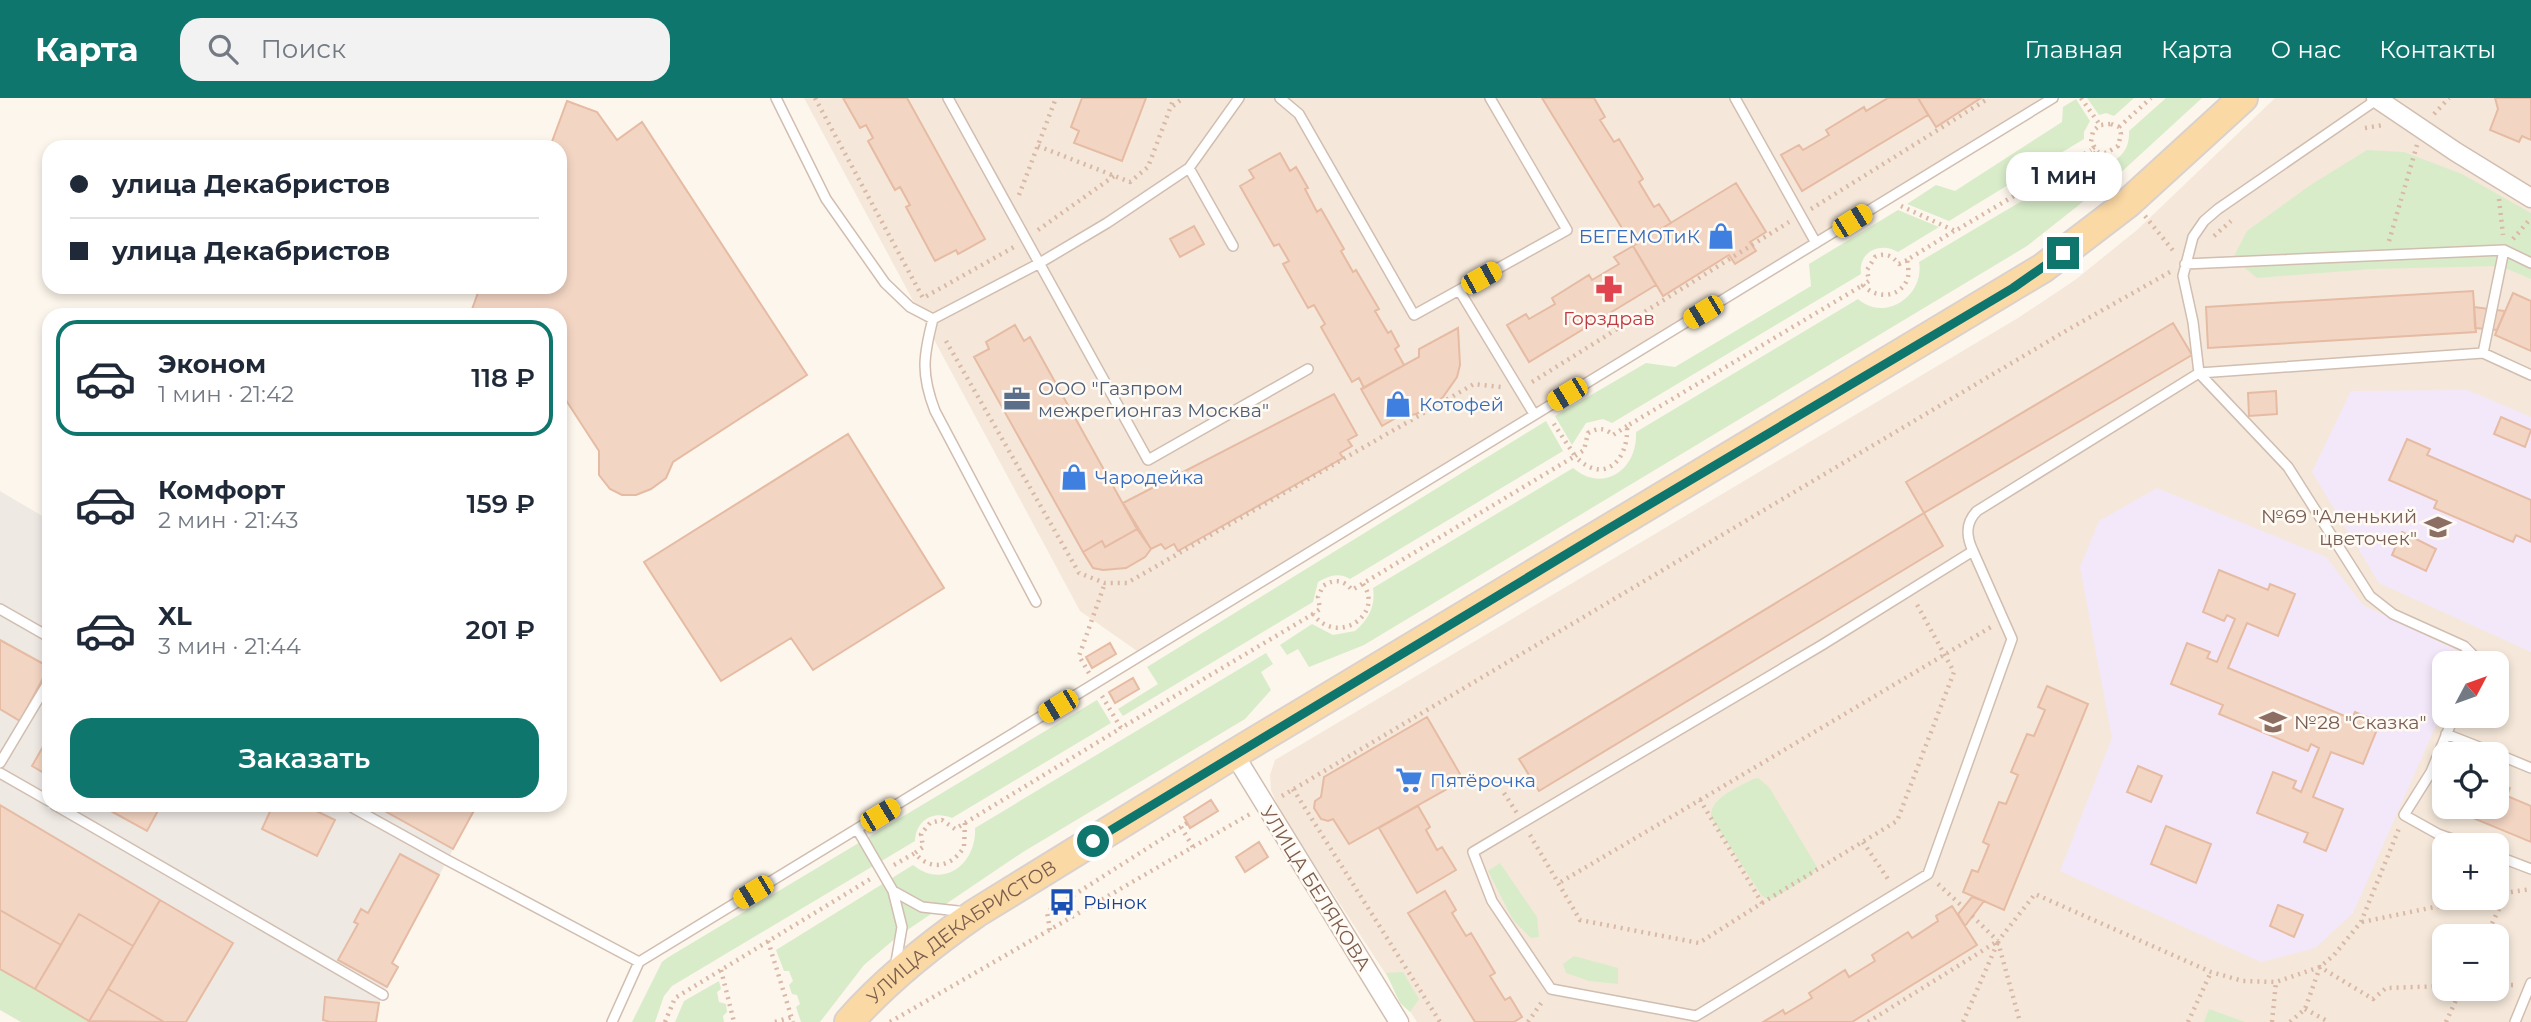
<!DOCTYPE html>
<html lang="ru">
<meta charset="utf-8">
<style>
:root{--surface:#fff;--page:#f2f2f3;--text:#1f2937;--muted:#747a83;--line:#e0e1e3;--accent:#0f766e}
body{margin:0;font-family:Montserrat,sans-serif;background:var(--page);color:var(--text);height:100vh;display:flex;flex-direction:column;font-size:26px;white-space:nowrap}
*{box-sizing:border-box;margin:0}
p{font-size:23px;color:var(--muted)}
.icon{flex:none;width:38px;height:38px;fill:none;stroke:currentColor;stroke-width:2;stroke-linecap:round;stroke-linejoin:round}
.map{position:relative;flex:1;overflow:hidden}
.drawer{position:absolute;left:42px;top:210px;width:525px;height:504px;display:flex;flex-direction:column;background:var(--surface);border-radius:21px;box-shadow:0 4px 10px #0003}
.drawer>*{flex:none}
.banner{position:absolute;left:42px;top:42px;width:525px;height:154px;border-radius:21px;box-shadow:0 4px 10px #0003;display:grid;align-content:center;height:154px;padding:0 28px;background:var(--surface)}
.needle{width:46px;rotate:49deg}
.buttons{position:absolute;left:2432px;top:553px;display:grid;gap:14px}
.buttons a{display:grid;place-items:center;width:77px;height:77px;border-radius:14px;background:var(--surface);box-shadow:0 4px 10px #0003;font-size:35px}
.end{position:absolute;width:32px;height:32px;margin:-16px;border:9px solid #0f766e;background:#fff;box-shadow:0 0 0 4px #fff}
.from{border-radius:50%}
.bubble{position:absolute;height:49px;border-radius:21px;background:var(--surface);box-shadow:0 4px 10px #0003;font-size:23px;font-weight:600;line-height:49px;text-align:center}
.car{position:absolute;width:21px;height:42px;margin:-21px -10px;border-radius:9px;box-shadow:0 0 5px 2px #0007;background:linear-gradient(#f5c518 24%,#345 0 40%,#f5c518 0 76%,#345 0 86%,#f5c518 0)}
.banner b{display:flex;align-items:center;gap:24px;height:66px;font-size:26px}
.banner b+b{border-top:2px solid var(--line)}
.banner i{width:18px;height:18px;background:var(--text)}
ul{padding:12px 0 0;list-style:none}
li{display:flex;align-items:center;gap:21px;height:116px;margin:0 14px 10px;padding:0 14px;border:4px solid transparent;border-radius:21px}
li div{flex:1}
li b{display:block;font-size:26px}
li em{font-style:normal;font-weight:600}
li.current{border-color:var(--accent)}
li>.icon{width:63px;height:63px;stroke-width:1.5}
.primary-button{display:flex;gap:14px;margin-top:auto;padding:14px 28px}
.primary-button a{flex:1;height:80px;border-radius:21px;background:var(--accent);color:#fff;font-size:28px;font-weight:600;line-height:80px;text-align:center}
header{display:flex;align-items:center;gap:42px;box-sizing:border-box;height:98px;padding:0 35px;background:var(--accent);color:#fff}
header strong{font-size:33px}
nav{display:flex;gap:38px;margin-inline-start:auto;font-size:24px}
.search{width:490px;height:63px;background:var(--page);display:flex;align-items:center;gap:18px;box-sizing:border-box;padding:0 24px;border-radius:21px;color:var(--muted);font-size:26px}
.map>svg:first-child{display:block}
.residential{fill:#f5e8da;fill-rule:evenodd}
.industrial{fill:#efe9e4}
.education{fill:#f3e8fa}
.green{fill:#d8ecc9}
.building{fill:#f3d5c3;stroke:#e6bba3;stroke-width:2}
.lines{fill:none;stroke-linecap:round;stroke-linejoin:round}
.service-casing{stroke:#d1beb0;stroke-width:12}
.minor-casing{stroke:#d1beb0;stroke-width:21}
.primary-casing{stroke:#dad1cd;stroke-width:32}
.path{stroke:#d9b8a5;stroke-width:4.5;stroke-dasharray:2 5;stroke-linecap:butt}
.service{stroke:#fff;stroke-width:9}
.minor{stroke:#fff;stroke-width:18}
.primary{stroke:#fbd9a5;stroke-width:28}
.route{stroke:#0f766e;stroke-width:9}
.labels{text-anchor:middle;stroke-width:5;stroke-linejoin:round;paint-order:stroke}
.shop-label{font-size:19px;fill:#366cbe;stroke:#fffaf3;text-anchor:start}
.health-label{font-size:19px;fill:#be3a42;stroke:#fffaf3}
.service-label{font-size:19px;fill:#4e5e75;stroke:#fffaf3;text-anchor:start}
.education-label{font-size:19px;fill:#785e54;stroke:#fffaf3;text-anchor:end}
.street-label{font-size:19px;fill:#7a5c4d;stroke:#fffaf3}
.transit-label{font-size:19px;fill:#164399;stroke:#fffaf3;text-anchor:start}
</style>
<header>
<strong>Карта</strong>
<div class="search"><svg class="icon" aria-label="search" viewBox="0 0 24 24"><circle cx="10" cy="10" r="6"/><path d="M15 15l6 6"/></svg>Поиск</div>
<nav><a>Главная</a><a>Карта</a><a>О нас</a><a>Контакты</a></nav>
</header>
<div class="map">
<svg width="2531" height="924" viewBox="0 0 2531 924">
<rect width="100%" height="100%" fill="#fdf6ec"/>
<path class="residential" d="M804,0h1240l-907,553 -57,-40z
M2275,0h256v924h-1114l-137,-210 -9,-22 -1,-15 5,-15 743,-442 57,-38 62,-50zM2445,565h52v53h-52zM2445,656h52v53h-52zM2445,747h52v53h-52zM2445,838h52v53h-52z"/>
<path class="industrial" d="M0,393l49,29v285h428l-85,158 6,4 -19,36 -3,19h-284l-92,-54z"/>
<path class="education" d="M2467,292l64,27v235l-152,-69 -67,-111 39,-81z
M2157,390l169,69 37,48 103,50 -3,8h-18v42l-92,208 -38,35 -54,14 -201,-91 52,-133 -32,-171 19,-46z"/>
<path class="green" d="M2087,0h47l-20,18 -8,-3 -7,2z
M2166,0h36l-85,78 -10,-13c15,-4 23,-16 22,-32z
M2076,1l14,22 -6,11v7l-135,82 -42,-17 29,-19 19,6 107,-69 1,-15z
M2367,52l37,2 58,22 69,39v66l-31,-13 -128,3 -115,9 -24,-20 14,-27 62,-45z
M2091,62l17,22 -81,64 -663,399 -55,22 -11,-18 -11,6 -7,-10 32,-21 21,11 22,-4c13,-11 21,-25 18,-43l200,-120c31,26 65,1 63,-36l222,-133c27,24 67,-4 61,-37z
M1898,112l41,17 -41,25c-18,-11 -40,0 -37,22l-249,149 -9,-4 -17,4 -14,22 -17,-29 91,-53 29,4 136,-81 -2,-22z
M1546,323l17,30 -213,128c-12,-7 -21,-3 -32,3l-5,20 -190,114 -5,-7 40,-25 -11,-17z
M1266,555l7,11 -12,8 10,18 -26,29 -222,133 -126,85 -33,28 -44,57h-19l-5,-15 4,-3 -3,-9 -5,-1 -3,-9 4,-4 -4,-10h-5l-8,-21 137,-85c31,25 64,-2 62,-37z
M1097,602l14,23 -159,95c-19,-8 -36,2 -37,23l-243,145 -8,10 -9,26h-23l30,-60 5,-4z
M1758,680l11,9 48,80 -5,8 -38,23 -6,1 -6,-3 -51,-79c-1,-20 27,-29 42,-38z
M1500,765l37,54 2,20 -8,1 -18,-18 -25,-49z
M1574,858l44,12v16l-29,-3 -23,-8 -3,-9z
M0,870l92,54h-71l-21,-12z
M1403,874l16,27 -9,13 -10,-9 -14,-30z
M719,883l2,8 -4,3 2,10 7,2 1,8 -4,4 1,6h-49l9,-21z
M2209,911l36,13h-41z"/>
<path class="building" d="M843,0h64l78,141 -27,15 -2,-4 -21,11 -29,-54 4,-2 -10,-18 -5,3 -27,-49 5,-3 -7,-13 -6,3z
M1082,0h64l-24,63 -48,-18 5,-12 -8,-4z
M1542,0h52l11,19 -5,3 14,22 5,-3 24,40 -4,3 15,25 5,-3 12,19 -38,23z
M1888,0h30l10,17 -126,76 -21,-36 18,-10 4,5 26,-15 -3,-5 38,-23 2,4z
M1918,0h63l-45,29z
M2495,0h36v42l-9,-4 -3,6 -29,-12 8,-21z
M567,3l30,11 20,28 25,-18 165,253 -134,87 -7,16 -15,11 -15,6h-14l-12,-6 -11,-14v-24l-39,-60v-76h-90l10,-28h80v-140h-10z
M1280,55l10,18 6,-4 12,21 -3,1 12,23 4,-3 23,40 -3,2 12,21 3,-2 23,39 -4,2 13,22 3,-2 8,15 -4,3 9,16 -40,23 -5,-10 -7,4 -31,-55 4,-3 -11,-19 -6,3 -25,-44 6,-3 -10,-17 -5,2 -34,-60 14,-8 -5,-8z
M1736,85l30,49 -16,10 6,9 -21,13 -6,-9 -66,41 -30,-50z
M1194,128l10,18 -24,13 -10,-18z
M1633,148l23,39 -127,77 -22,-37 19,-11 3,5 26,-15 -3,-6 37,-23 3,5 27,-16 -5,-7z
M2473,193l3,41 -268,16 -2,-41z
M2513,195l18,8v50l-36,-16z
M2474,209l31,4 -8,19 -22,-2z
M2173,225l19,32 -268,158 -18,-31z
M1015,227l9,16 6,-4 107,192 -32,18 -3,-6 -19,11 -109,-195 15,-8 -3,-7z
M1458,230l2,37 -3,12 -14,20 -9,8 -18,9 -5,1 -3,-4 -26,15 -21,-37 58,-32v-8z
M2276,293l1,23 -28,2 -1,-23z
M1334,296l23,41 -9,5 4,6 -12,7 3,5 -165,93 -4,-7 -9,5 -4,-5 -10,5 -28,-46z
M2501,319l30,13 -6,17 -31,-13z
M848,336l96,154 -131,82 -22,-32 -70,43 -77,-119z
M2407,341l23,10 -3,6 104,45v42l-15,-7 -3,7 -79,-34 3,-7 -48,-21z
M1924,415l19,33 -404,245 -20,-32z
M1137,431l14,20 -6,8 -19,11 -23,2 -10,-2 -10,-16 19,-11 3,6z
M2402,434l34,17 -10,22 -34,-16z
M2219,472l49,20 2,-6 25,10 -17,42 -31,-13 -19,45 124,51 3,-7 25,10 -17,42 -32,-12 -18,45 30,12 -17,42 -22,-9 4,-9 -51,-20 16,-41 23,9 -3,7 8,4 18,-44 -8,-4 -3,7 -89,-37 4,-9 -52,-21 16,-41 23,9 -3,6 10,4 18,-43 -8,-4 -3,6 -21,-9z
M0,542l49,27 -29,54 -20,-12z
M1110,545l6,11 -24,14 -6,-11z
M1133,580l6,11 -24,14 -6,-11z
M2047,588l41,18 -84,206 -41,-18 9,-22 6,2 11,-27 -6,-3 16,-40 7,2 12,-29 -7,-3 16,-38 7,2 11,-26 -7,-3z
M1427,619l33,57 -9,5 3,6 -105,59 -16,-25 -5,2 -7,-2 -7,-11 1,-7 6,-4 3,-20z
M49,638v40l-17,-10z
M2138,668l24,10 -11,26 -24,-10z
M2497,685l13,5 -3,8 24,10v36l-58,-24 4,-11h20z
M1211,702l7,11 -28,17 -6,-11z
M0,707l160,95 -27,46 -54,-32 -18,31 -61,-35z
M100,707h61l-14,26z
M273,707h31l31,15 -18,36 -55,-27z
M374,707h103l-24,44z
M1418,708l12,21 -4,3 11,20 5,-3 14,23 -39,23 -38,-65z
M2166,728l45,18 -15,39 -45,-19z
M1259,744l9,15 -23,15 -9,-15z
M400,756l39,21 -47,88 6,4 -11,20 -49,-27 20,-36 -4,-2 7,-13 7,4z
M1445,793l11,19 -4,3 14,23 5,-3 24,40 -5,3 15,24 5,-3 12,20 -8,5h-39l-67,-109z
M1972,799l12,4 -19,25 -7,-12z
M160,802l73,43 -47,79h-22l-56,-33z
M2278,807l25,10 -9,22 -24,-11z
M1952,808l25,39 -125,77h-89l20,-12 2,4 27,-16 -3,-5 36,-23 4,7 26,-16 -3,-6 36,-23 4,6 26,-17 -2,-5z
M0,812l61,35 -26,44 -35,-20z
M79,816l54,32 -44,75 -54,-32z
M108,891l56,33 -75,-1z
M325,899l54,6 -3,19h-46l-7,-2z"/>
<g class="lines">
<defs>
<path id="service" d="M776,0l50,101 59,84 25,24 23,12
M948,0l200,362 160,-91
M1280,0l19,16 115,201 153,-85 -77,-132
M1735,0l81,145
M1189,70l44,78
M2185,166l319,-14 27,13
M1459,192l75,124
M2483,255l21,-103
M2199,275l89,94 82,129 23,18 71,32 11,11 -1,6
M2199,275l284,-20 48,22
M1973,453l39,88 -84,235 -232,142 -145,-27 -59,-88 -19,-49 349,-207 151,-94c-7,-15 -8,-28 4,-40l222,-138 -6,-51 -10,-46 10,-39 11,-16 14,-12 161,-111
M1036,504l-101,-191c-14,-37 -12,-54 -2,-92l105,-55 69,-41 82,-55 50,-70
M0,511l49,28
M2454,618l-23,56 -27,43 34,19 31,11
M2446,636l51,20
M2497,656l34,14
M0,665l49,-82
M0,675l49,28
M55,707l328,190
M348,707l99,55 192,102
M857,731l36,62 9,36 -7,41
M2497,758l34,13
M893,793l29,16 45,5
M612,924l27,-60 1414,-864
M2515,924l16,-39"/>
<path id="minor" d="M2376,0l80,54 75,46
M1234,656l165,268"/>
<g id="primary">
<path id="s1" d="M849,924c37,-42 81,-77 127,-109l258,-159 809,-486 85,-65 115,-105"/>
</g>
</defs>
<use href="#service" class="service-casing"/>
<use href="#minor" class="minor-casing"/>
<use href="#primary" class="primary-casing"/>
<path class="path" d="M815,0l108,200 91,-51
M2081,0l19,27
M1173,8l10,-8
M2434,16l15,-16
M2111,26l8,3 2,7 -3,12 -12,7 -8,-1 -7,-10 2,-11 7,-6z
M2119,29l32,-29
M2365,30l18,-3
M1038,48l92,36 18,-15 26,-69
M2094,49l-3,3 26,33
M1019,97l37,-97
M2499,101l4,36
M1901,108l54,25 136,-81
M1811,111l178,-111
M2145,118l30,37
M1038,132l76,-54
M2214,138l17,-15
M2513,141l18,-21
M2389,143l28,-96
M1907,162l-8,4c-7,-8 -13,-12 -24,-7l-8,13 2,11 -6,4c13,15 39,13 45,-8 1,-5 0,-12 -1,-17l47,-29
M946,243l133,232 26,10h22l347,-199 27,3
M1532,284l257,-160
M1627,328l-14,9c-9,-8 -15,-7 -25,-2l-4,17 -9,6c28,30 54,5 52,-30l236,-141
M1363,486c22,30 -26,63 -50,30l7,-5 -2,-12 5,-11c11,-7 20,-7 29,4l223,-134 -23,-35
M1089,575l-10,-17 26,-73
M1102,598l19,32 192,-114
M1293,691l147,233
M1504,695l13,20
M1282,698l787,-467 101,-57
M1700,702l291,-173
M965,725l-1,24c-12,20 -34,25 -49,6l8,-6 -2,-13 9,-11 12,-3 13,9 166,-101
M1181,729l12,20
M1530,737l50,85 119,23 63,-40 -62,-103 -141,83
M1863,744l27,40
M894,767l21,-12
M1938,786l25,23
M2497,796l34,-5
M1762,805l135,-82 57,-149 -39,-71
M1972,818l26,25 37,-47 176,78 32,9 33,1 44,-15 14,-12 27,-33 39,-96
M2362,824l116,-24
M1050,832l-3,-18 140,-89
M2486,838l21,-44
M768,843l25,81
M1998,844l22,80
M721,872l13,52
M2497,887h17
M2305,911l24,13
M665,924l10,-24 197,-120
M775,924l17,-5
M890,924l360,-208
M1528,924l16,-23
M1868,924l130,-81
M1963,924l35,-80
M2188,924l23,-50
M2272,924l4,-40
M2290,924l15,-13 15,-42 53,32 13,-11 59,-2
M2446,924l15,-33"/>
<use href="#service" class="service"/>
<use href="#minor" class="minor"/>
<use href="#primary" class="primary"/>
</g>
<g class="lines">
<path class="route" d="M1093,743l510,-309 410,-244 50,-35"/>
</g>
<defs>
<symbol id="shop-bare" viewBox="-9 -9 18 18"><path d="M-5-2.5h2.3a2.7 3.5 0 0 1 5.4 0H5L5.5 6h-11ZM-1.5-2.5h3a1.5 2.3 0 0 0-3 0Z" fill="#3f7fe0" stroke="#fffaf3" stroke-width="2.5" paint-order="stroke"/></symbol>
<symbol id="pharmacy-bare" viewBox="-9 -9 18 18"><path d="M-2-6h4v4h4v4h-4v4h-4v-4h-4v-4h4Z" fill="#e0444e" stroke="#fffaf3" stroke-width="2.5" paint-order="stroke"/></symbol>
<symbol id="office-bare" viewBox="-9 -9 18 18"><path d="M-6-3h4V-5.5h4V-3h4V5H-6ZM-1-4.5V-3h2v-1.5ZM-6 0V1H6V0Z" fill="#5c6f8a" stroke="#fffaf3" stroke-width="2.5" paint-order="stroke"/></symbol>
<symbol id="school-bare" viewBox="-9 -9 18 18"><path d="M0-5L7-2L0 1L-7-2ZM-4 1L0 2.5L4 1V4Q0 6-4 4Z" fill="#8d6e63" stroke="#fffaf3" stroke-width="2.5" paint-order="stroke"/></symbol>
<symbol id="supermarket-bare" viewBox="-9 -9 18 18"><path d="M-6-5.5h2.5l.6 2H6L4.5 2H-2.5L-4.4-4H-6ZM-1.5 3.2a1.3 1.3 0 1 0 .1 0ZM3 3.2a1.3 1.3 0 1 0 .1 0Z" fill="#3f7fe0" stroke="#fffaf3" stroke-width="2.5" paint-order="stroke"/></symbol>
<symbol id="bus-bare" viewBox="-9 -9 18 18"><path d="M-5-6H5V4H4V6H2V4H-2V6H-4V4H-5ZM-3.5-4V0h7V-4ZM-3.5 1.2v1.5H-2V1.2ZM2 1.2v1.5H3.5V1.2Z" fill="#1a4fb4" stroke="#fffaf3" stroke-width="2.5" paint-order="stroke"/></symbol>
</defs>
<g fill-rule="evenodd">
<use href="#shop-bare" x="1702" y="119" width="38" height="38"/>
<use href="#pharmacy-bare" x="1590" y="172" width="38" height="38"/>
<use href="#office-bare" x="998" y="282" width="38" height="38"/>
<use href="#shop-bare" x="1379" y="287" width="38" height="38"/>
<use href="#shop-bare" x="1055" y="360" width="38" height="38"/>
<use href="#school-bare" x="2419" y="410" width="38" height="38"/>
<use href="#school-bare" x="2254" y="605" width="38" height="38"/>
<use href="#supermarket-bare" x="1390" y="663" width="38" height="38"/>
<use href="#bus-bare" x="1043" y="785" width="38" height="38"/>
</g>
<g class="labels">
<g class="shop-label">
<text x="1700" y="145" text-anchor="end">БЕГЕМОТиК</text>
<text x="1419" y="313">Котофей</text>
<text x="1095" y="386">Чародейка</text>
<text x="1430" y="689">Пятёрочка</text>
</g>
<g class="health-label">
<text x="1609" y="227">Горздрав</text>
</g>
<g class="service-label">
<text x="1038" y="297">ООО "Газпром<tspan x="1038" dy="22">межрегионгаз Москва"</tspan></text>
</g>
<g class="education-label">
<text x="2417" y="425">№69 "Аленький<tspan x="2417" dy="22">цветочек"</tspan></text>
<text x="2294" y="631" text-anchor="start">№28 "Сказка"</text>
</g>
<g class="street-label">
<text transform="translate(1316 790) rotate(58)" y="7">УЛИЦА БЕЛЯКОВА</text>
<text dy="7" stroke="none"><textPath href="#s1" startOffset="145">УЛИЦА ДЕКАБРИСТОВ</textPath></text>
</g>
<g class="transit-label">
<text x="1083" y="811">Рынок</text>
</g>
</g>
</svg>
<div class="buttons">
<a><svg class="needle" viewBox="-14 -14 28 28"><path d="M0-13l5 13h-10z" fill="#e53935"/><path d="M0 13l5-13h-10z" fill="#747a83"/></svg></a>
<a><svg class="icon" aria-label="locate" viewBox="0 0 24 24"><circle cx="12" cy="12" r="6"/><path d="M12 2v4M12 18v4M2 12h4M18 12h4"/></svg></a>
<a>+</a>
<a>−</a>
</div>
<i class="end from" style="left:1093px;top:743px"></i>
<i class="end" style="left:2063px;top:155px"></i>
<div class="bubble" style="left:2006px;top:54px;width:116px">1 мин</div>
<i class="car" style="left:1852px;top:123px;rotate:58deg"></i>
<i class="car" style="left:1481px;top:180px;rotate:61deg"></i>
<i class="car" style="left:1703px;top:214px;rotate:239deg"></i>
<i class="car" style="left:1567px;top:296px;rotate:239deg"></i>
<i class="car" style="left:1058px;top:608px;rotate:239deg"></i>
<i class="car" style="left:880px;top:717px;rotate:59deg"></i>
<i class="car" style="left:753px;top:794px;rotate:239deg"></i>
<div class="banner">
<b><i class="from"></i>улица Декабристов</b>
<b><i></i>улица Декабристов</b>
</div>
<section class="drawer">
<ul>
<li class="current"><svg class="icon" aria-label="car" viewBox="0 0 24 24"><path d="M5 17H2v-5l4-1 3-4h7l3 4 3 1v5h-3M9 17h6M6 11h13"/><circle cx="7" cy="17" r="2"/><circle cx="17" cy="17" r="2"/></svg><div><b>Эконом</b><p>1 мин · 21:42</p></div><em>118 ₽</em></li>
<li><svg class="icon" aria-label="car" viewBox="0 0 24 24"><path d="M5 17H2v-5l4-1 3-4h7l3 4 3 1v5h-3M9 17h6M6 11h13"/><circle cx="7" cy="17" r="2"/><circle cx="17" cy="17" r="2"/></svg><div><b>Комфорт</b><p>2 мин · 21:43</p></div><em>159 ₽</em></li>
<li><svg class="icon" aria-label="car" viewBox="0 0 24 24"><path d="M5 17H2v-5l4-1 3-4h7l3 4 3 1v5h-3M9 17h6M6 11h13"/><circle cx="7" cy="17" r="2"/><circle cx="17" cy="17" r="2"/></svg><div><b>XL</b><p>3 мин · 21:44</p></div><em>201 ₽</em></li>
</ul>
<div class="primary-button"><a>Заказать</a></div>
</section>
</div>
